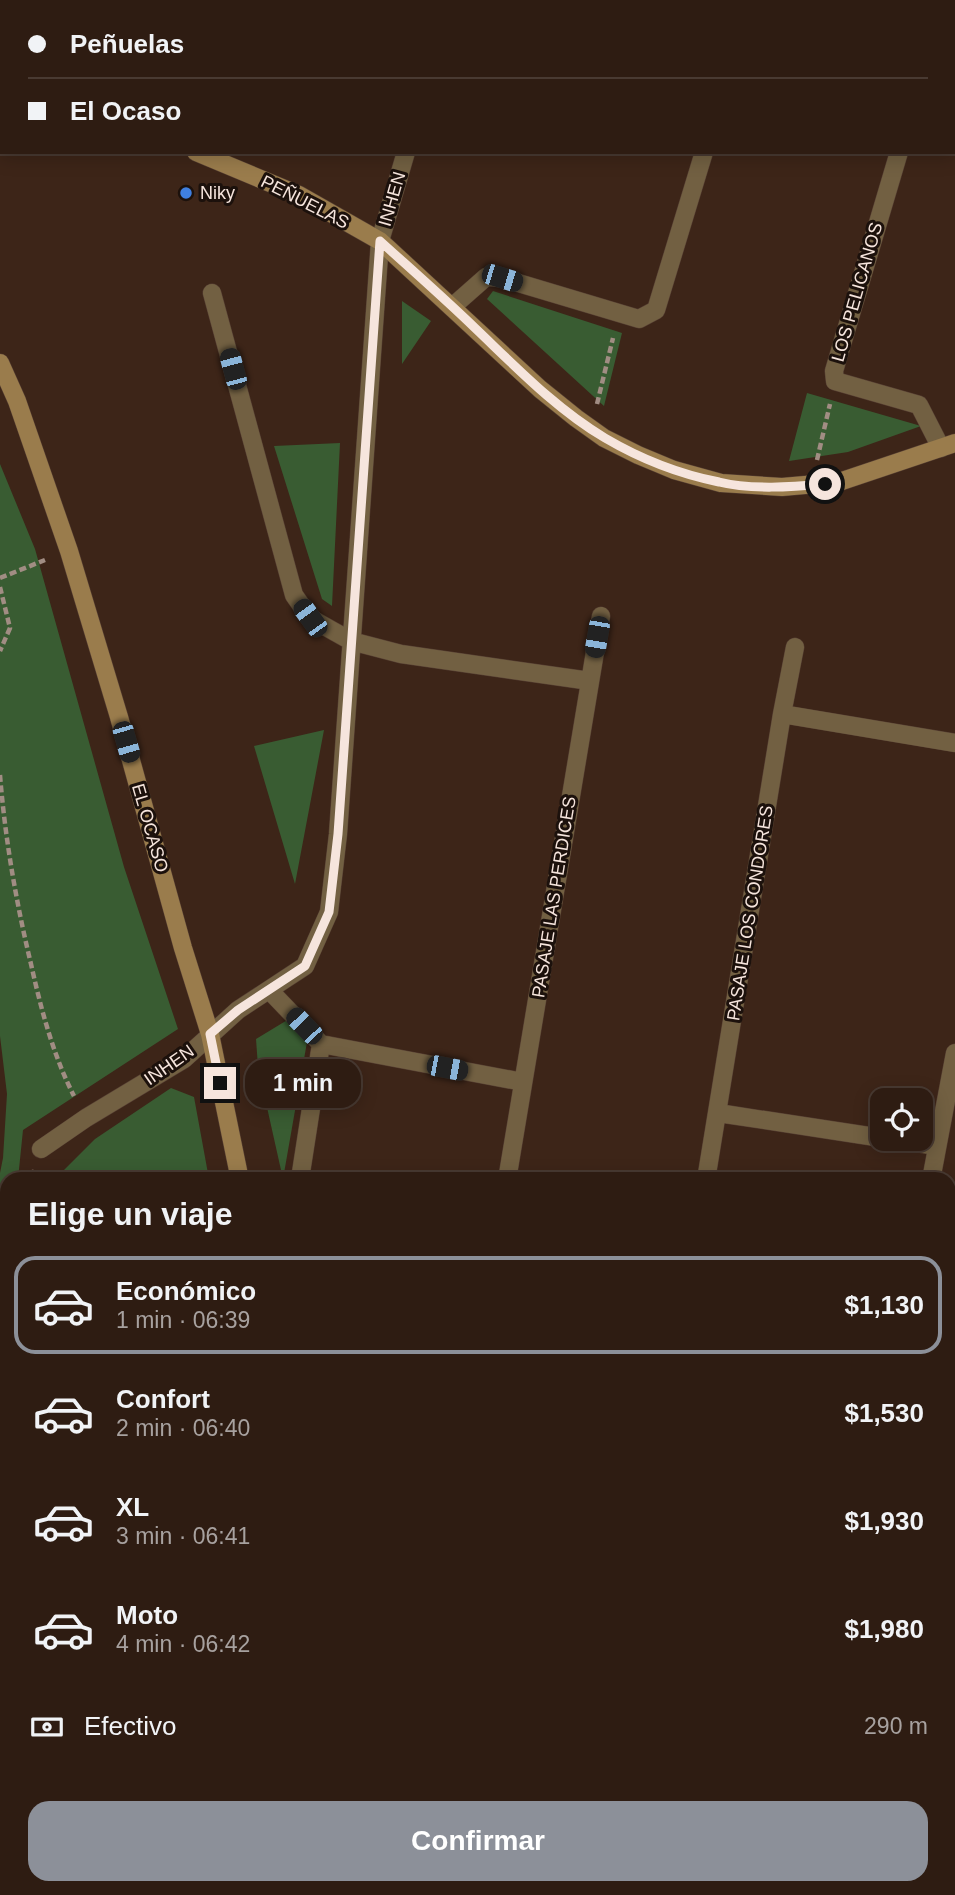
<!DOCTYPE html>
<html lang="es">
<meta charset="utf-8">
<style>
:root{--surface:#2e1c12;--page:#3a2920;--text:#f1f3f6;--muted:#a7a19f;--line:#493a32;--accent:#8c9099}
body{margin:0;font-family:Arial,sans-serif;background:var(--page);color:var(--text);height:100vh;display:flex;flex-direction:column;font-size:26px;white-space:nowrap}
*{box-sizing:border-box;margin:0}
p{font-size:23px;color:var(--muted)}
.icon{flex:none;width:38px;height:38px;fill:none;stroke:currentColor;stroke-width:2;stroke-linecap:round;stroke-linejoin:round}
.map{position:relative;flex:1;overflow:hidden}
.panel{position:absolute;left:0px;top:1172px;width:956px;height:723px;display:flex;flex-direction:column;background:var(--surface);border-radius:21px 21px 0 0;box-shadow:0 4px 18px #0003,0 0 0 2px var(--line)}
.panel>*{flex:none}
.banner{position:absolute;left:0px;top:0px;width:956px;height:154px;box-shadow:0 4px 18px #0003,0 0 0 2px var(--line);display:grid;align-content:center;height:154px;padding:0 28px;background:var(--surface)}
.fabs{position:absolute;left:870px;top:1088px;display:grid;gap:14px}
.fabs a{display:grid;place-items:center;width:63px;height:63px;border-radius:14px;background:var(--surface);box-shadow:0 4px 18px #0003,0 0 0 2px var(--line);font-size:35px}
.end{position:absolute;width:32px;height:32px;margin:-16px;border:9px solid #f6e5dd;background:#111;box-shadow:0 0 0 4px #111}
.from{border-radius:50%}
.bubble{position:absolute;height:49px;border-radius:21px;background:var(--surface);box-shadow:0 4px 18px #0003,0 0 0 2px var(--line);font-size:23px;font-weight:700;line-height:49px;text-align:center}
.car{position:absolute;width:21px;height:42px;margin:-21px -10px;border-radius:9px;box-shadow:0 0 5px 2px #0007;background:linear-gradient(#222 24%,#8ab4d8 0 40%,#222 0 76%,#8ab4d8 0 86%,#222 0)}
.banner b{display:flex;align-items:center;gap:24px;height:66px;font-size:26px}
.banner b+b{border-top:2px solid var(--line)}
.banner i{width:18px;height:18px;background:var(--text)}
ul{padding:0;list-style:none}
li{display:flex;align-items:center;gap:21px;height:98px;margin:0 14px 10px;padding:0 14px;border:4px solid transparent;border-radius:21px}
li div{flex:1}
li b{display:block;font-size:26px}
li em{font-style:normal;font-weight:700}
li.active{border-color:var(--accent)}
li>.icon{width:63px;height:63px;stroke-width:1.5}
h2{padding:0 28px;font-size:32px;line-height:84px}
.pay{display:flex;align-items:center;gap:18px;height:77px;padding:0 28px;font-size:26px}
.pay p{margin-inline-start:auto}
.action{display:flex;gap:14px;margin-top:auto;padding:14px 28px}
.action a{flex:1;height:80px;border-radius:21px;background:var(--accent);color:#fff;font-size:28px;font-weight:700;line-height:80px;text-align:center}
.map>svg:first-child{display:block}
.green{fill:#395c32}
.building{fill:#6b2108}
.lines{fill:none;stroke-linecap:round;stroke-linejoin:round}
.street-casing{stroke:#574034;stroke-width:19}
.secondary-casing{stroke:#574034;stroke-width:19}
.path{stroke:#a18d83;stroke-width:4.5;stroke-dasharray:7 3.5;stroke-linecap:butt}
.street{stroke:#726042;stroke-width:18}
.secondary{stroke:#9a7c4c;stroke-width:18}
.route{stroke:#f6e5dd;stroke-width:9}
.shop-dot{fill:#3f7fe0;stroke:#1c110c;stroke-width:2.5}
.labels{text-anchor:middle;stroke-width:6;stroke-linejoin:round;paint-order:stroke}
.poi-label{font-size:18px;fill:#f6e5dd;stroke:#1c110c;text-anchor:start}
.street-label{font-size:18px;fill:#f6e5dd;stroke:#1c110c}
</style>
<div class="map">
<svg width="955" height="1895" viewBox="0 0 955 1895">
<rect width="100%" height="100%" fill="#3d2518"/>
<path class="green" d="M493,291l129,42 -18,73 -117,-107z
M402,301l29,20 -29,43z
M807,393l114,33 -73,26 -59,9z
M340,443l-8,163 -10,-7 -48,-153z
M0,464l35,85 89,318 54,162 -155,101 -5,49 -11,1v31l-7,15v-53l3,-15 4,-64 -7,-58z
M324,730l-29,154 -41,-138z
M289,1019l18,23 -24,137 -25,-112 -2,-28z
M171,1088l23,9 15,82h-154l40,-40z
M0,1287h7v478h-7z"/>
<path class="building" d="M948,1607h7v37h-7z"/>
<g class="lines">
<defs>
<path id="street" d="M230,2v-2
M448,2l1,-2
M750,2v-2
M943,2l1,-2
M899,152l-65,219 1,10 84,24 22,43
M212,293l82,302 16,23 41,23 50,13 189,27
M452,307l34,-30 16,1 137,41 17,-9 48,-158
M782,714l173,29
M269,990l52,54 202,38
M718,1113l164,25
M891,1139l46,7
M41,1149l45,-31 98,-59 54,-49 67,-44 24,-54 9,-78 42,-593 26,-89
M300,1179l21,-135
M507,1180l94,-564
M706,1180l76,-466 13,-67
M931,1180l24,-127
M948,1696h7
M0,1867l7,-1
M903,1888v7
M511,1894v1"/>
<path id="secondary" d="M0,114h2
M196,152l103,43 81,46 160,148 36,29 28,20 34,17 36,15 47,13 61,4 57,-5 116,-39
M0,363l17,38 52,150 50,166 64,231 27,86 30,146
M948,1473l7,1
M278,1888v7"/>
</defs>
<use href="#street" class="street-casing"/>
<use href="#secondary" class="secondary-casing"/>
<path class="path" d="M597,404l16,-66
M817,460l13,-56
M0,578l45,-18
M0,587l10,41 -10,23
M0,775c5,63 16,127 31,189 10,45 22,91 43,132
M30,1180l4,-10
M0,1246l7,-9
M0,1262l7,1"/>
<use href="#street" class="street"/>
<use href="#secondary" class="secondary"/>
</g>
<g class="lines">
<path class="route" d="M220,1083l-10,-49 28,-24 67,-44 24,-54 9,-78 42,-593c32,29 64,57 95,87 40,38 81,81 130,110 34,20 74,36 114,44 32,8 73,5 106,2"/>
</g>
<circle class="shop-dot" cx="186" cy="193" r="7"/>
<g class="labels">
<g class="poi-label">
<text x="200" y="199">Niky</text>
</g>
<g class="street-label">
<text transform="translate(392 199) rotate(-74)" y="6">INHEN</text>
<text transform="translate(305 202) rotate(27)" y="6">PEÑUELAS</text>
<text transform="translate(857 292) rotate(-74)" y="6">LOS PELICANOS</text>
<text transform="translate(150 828) rotate(74)" y="6">EL OCASO</text>
<text transform="translate(554 897) rotate(-81)" y="6">PASAJE LAS PERDICES</text>
<text transform="translate(750 913) rotate(-81)" y="6">PASAJE LOS CONDORES</text>
<text transform="translate(169 1065) rotate(-35)" y="6">INHEN</text>
</g>
</g>
</svg>
<div class="fabs">
<a><svg class="icon" aria-label="locate" viewBox="0 0 24 24"><circle cx="12" cy="12" r="6"/><path d="M12 2v4M12 18v4M2 12h4M18 12h4"/></svg></a>
</div>
<i class="end from" style="left:825px;top:484px"></i>
<i class="end" style="left:220px;top:1083px"></i>
<div class="bubble" style="left:245px;top:1059px;width:116px">1 min</div>
<i class="car" style="left:502px;top:278px;rotate:107deg"></i>
<i class="car" style="left:233px;top:369px;rotate:345deg"></i>
<i class="car" style="left:310px;top:618px;rotate:324deg"></i>
<i class="car" style="left:597px;top:637px;rotate:190deg"></i>
<i class="car" style="left:126px;top:742px;rotate:164deg"></i>
<i class="car" style="left:304px;top:1026px;rotate:316deg"></i>
<i class="car" style="left:447px;top:1068px;rotate:101deg"></i>
<div class="banner">
<b><i class="from"></i>Peñuelas</b>
<b><i></i>El Ocaso</b>
</div>
<section class="panel">
<h2>Elige un viaje</h2>
<ul>
<li class="active"><svg class="icon" aria-label="car" viewBox="0 0 24 24"><path d="M5 17H2v-5l4-1 3-4h7l3 4 3 1v5h-3M9 17h6M6 11h13"/><circle cx="7" cy="17" r="2"/><circle cx="17" cy="17" r="2"/></svg><div><b>Económico</b><p>1 min · 06:39</p></div><em>$1,130</em></li>
<li><svg class="icon" aria-label="car" viewBox="0 0 24 24"><path d="M5 17H2v-5l4-1 3-4h7l3 4 3 1v5h-3M9 17h6M6 11h13"/><circle cx="7" cy="17" r="2"/><circle cx="17" cy="17" r="2"/></svg><div><b>Confort</b><p>2 min · 06:40</p></div><em>$1,530</em></li>
<li><svg class="icon" aria-label="car" viewBox="0 0 24 24"><path d="M5 17H2v-5l4-1 3-4h7l3 4 3 1v5h-3M9 17h6M6 11h13"/><circle cx="7" cy="17" r="2"/><circle cx="17" cy="17" r="2"/></svg><div><b>XL</b><p>3 min · 06:41</p></div><em>$1,930</em></li>
<li><svg class="icon" aria-label="car" viewBox="0 0 24 24"><path d="M5 17H2v-5l4-1 3-4h7l3 4 3 1v5h-3M9 17h6M6 11h13"/><circle cx="7" cy="17" r="2"/><circle cx="17" cy="17" r="2"/></svg><div><b>Moto</b><p>4 min · 06:42</p></div><em>$1,980</em></li>
</ul>
<div class="pay"><svg class="icon" aria-label="cash" viewBox="0 0 24 24"><path d="M3 7h18v10H3z"/><circle cx="12" cy="12" r="2"/></svg>Efectivo<p>290 m</p></div>
<div class="action"><a>Confirmar</a></div>
</section>
</div>
